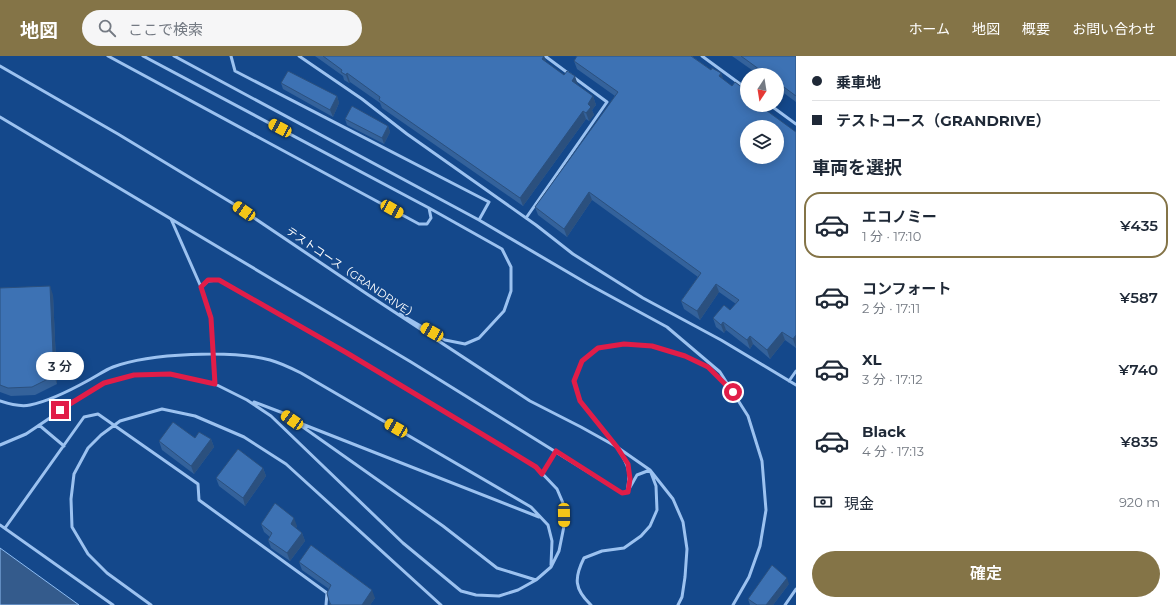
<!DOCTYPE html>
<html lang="ja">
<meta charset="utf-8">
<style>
:root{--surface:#fff;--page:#f6f6f7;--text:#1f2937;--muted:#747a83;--line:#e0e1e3;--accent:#847447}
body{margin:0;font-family:Montserrat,"Noto Sans JP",sans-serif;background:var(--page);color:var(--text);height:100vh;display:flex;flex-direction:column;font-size:15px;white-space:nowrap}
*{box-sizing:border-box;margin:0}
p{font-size:13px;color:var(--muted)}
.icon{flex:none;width:22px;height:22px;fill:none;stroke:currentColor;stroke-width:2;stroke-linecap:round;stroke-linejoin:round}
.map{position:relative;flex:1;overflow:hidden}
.panel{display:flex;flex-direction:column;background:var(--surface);width:380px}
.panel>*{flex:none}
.guide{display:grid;align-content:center;height:88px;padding:0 16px;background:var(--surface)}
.needle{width:26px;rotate:192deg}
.tools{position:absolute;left:740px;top:12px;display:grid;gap:8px}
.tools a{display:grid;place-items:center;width:44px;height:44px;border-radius:50%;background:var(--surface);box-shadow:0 2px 10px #0003;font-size:20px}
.end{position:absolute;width:18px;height:18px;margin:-9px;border:5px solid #e11d48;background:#fff;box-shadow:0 0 0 2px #fff}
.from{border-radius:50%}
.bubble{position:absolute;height:28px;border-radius:14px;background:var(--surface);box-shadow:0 2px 10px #0003;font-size:13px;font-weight:600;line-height:28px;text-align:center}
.car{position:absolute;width:12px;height:24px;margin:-12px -6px;border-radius:5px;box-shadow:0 0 3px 1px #0007;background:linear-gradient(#f5c518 24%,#345 0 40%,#f5c518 0 76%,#345 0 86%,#f5c518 0)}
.guide b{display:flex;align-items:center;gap:14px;height:38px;font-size:15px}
.guide b+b{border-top:1px solid var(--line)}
.guide i{width:10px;height:10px;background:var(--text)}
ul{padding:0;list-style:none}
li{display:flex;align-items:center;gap:12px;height:66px;margin:0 8px 6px;padding:0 8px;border:2px solid transparent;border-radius:16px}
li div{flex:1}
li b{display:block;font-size:15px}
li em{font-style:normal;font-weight:600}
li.current{border-color:var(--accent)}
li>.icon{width:36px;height:36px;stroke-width:1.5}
h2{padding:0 16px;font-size:18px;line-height:48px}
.pay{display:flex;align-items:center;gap:10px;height:44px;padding:0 16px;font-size:15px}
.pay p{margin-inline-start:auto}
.cta{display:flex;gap:8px;margin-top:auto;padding:8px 16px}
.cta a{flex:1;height:46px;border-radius:24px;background:var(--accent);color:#fff;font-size:16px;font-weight:600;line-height:46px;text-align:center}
header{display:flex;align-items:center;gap:24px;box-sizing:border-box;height:56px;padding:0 20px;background:var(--accent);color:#fff}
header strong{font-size:19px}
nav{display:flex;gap:22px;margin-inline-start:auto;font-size:14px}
.search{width:280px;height:36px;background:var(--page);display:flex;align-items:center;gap:10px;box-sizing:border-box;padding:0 14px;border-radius:22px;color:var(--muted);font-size:15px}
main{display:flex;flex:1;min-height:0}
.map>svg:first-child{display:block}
.water{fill:#345b8c;stroke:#8ebdf3}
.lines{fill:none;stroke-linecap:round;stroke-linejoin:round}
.lane{stroke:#9cc2f0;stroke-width:3}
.wall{fill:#34629b}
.shaded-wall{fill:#2b507e}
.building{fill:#3d72b4;stroke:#2b507e;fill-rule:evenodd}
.route{stroke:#e11d48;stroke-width:5}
.labels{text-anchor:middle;stroke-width:3;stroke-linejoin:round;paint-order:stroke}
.street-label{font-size:11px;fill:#fff;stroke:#14488b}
</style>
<header>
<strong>地図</strong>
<div class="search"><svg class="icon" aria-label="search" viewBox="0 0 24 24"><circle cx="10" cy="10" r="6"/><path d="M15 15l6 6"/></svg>ここで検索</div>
<nav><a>ホーム</a><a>地図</a><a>概要</a><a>お問い合わせ</a></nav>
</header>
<main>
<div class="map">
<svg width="796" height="549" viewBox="0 0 796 549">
<rect width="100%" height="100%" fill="#14488b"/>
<path class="water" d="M0,492l79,57h-79z"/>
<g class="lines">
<path class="lane" d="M108,0l311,168h8l4,-6 -2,-10
M143,0l286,152 73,41 9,18v24l-7,20 -25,27 -14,6 -20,-4 -45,-26
M174,0l305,164 109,64 79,43 53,45 28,44 14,45 4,49 -6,36 -11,31 -16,28
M231,0l4,15 254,131 -10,18
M299,0l63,43 45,35 129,91 37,29 70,44 78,42 75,45
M702,0l45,33
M0,10l118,68 114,69 135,91 163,107 51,26 36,20 33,23 23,29 10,23 4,27 -2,28 -3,20 -4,8
M770,49l26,19
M0,61l411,245 211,131 5,-1
M526,162l81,-116 -62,-46
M171,163l30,68 10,30 4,67
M789,325l7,-10
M0,345c9,3 21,6 30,4 20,-4 41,-15 59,-25 8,-4 16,-10 24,-13 37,-14 119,-17 157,-7 11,3 21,8 31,13l230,134 17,18 4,16 -1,24
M254,346l29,11 160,113 54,42 39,12
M297,366l242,95
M39,369l25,21
M0,389l26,-11 58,-39 20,-12 30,-8 36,-1 45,10 32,16 24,16 132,127 58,48 15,4 23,1 19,-6 18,-10 15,-13 8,-16 5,-25 -1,-23 -6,-14 -21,-22 -31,-19 -158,-95 -128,-73 -11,1 -7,6
M615,389l-35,-44 -6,-20 8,-20 16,-13 26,-4 28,2 33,10 23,11 21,21
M618,393c11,17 13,23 9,43
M542,418l14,-23
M0,469l113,80
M5,472l79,-111 14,-3 100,70 1,16 128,93 -1,12
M151,549l-44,-32 -19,-19 -16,-27 -1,-28 3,-25 14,-26 13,-13 19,-14 42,-12 33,7 49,21 42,27 155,141
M591,549c-17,-16 -17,-27 -7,-47l18,-7 22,-3 17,-12 9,-10 7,-16 -1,-24 -6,-16 -13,5 -8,14
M785,549l11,-16"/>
</g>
<path class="wall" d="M315,0h229l2,6 47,34 3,9 -4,5 2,5 -5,6 -3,-2 -63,87 -141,-98 -2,-5 -30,-21 -1,1 -5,-3 -1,-4z
M577,0h115l1,1 18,13 10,3 2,7 24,25 49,27v216l-11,-8 -15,19 -17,-15 -3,5 -24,-19 -2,3 -8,-6 -3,-9 17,-8 6,-6 -17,-12 -19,28 -16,-11 -3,-8 17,-24 -106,-77 -25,37 -29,-22 -3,-8 80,-111 -38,-27 -3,-8z
M732,0h64v46l-19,-14v-13h-18z
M281,27l56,13 2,7 -6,14 -50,-28z
M345,63l43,7 2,6 -6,12 -37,-19z
M0,232l53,7 4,89 -22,11 -24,1 -11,-4z
M195,382l16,1 3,8 -20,27 -32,-24 -3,-9z
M263,412l3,8 -21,30 -26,-20 -3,-8z
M261,468l36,2 -1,2 6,5 3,8 -15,20 -19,-13 -3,-8 2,-3 -6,-5z
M299,506l76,36 -5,7h-40l-1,-4v-12l-27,-19z
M789,528l-16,21h-23l-2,-6z"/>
<path class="shaded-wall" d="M544,0l3,8 -5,-5z
M347,17l3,9 -1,1 -3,-8z
M721,17l3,8 -5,-5z
M575,20l3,9 -6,-4z
M337,40l2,7 -6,14 -3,-7z
M593,40l3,9 -4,5 2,5 -5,6 -3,-8 2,-9z
M583,55l3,8 -63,87 -3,-8z
M388,70l2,6 -6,12 -2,-6z
M589,136l3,8 -25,37 -3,-8z
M716,228l3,8 -19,28 -3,-9z
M50,230l3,9 4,89 -3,-8z
M723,266l3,8 -2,3 -3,-8z
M782,276l3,8 -15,19 -3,-9z
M796,279v13l-3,-9z
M750,280l3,8 -3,5 -3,-9z
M211,383l3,8 -20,27 -3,-8z
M263,412l3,8 -21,30 -2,-8z
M294,462l3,8 -3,6 -3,-8z
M302,477l3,8 -15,20 -3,-8z
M787,522l2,6 -16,21h-7z
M372,534l3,8 -5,7h-8z"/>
<path class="building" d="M323,0h221l-2,3 22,16 3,-4 8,5 -3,5 21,15 -5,8 3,3 -5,6 -3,-2 -63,87 -141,-98 1,-3 -33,-24 -1,2 -5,-3 1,-2z
M577,0h114l20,14 1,-2 9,5 -2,3 13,10 3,-4 12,9v14h12l37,27v203l-3,4 -11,-7 -15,18 -17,-14 -3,4 -24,-18 -2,3 -8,-7 11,-13 6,5 9,-10 -23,-16 -19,27 -16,-10 20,-28 -112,-81 -25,37 -29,-22 83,-115 -44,-31zM747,71h30v30h-30z
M741,0h55v40l-19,-14v-7h-10z
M288,15l49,25 -7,14 -49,-27z
M352,50l36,20 -6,12 -37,-19z
M50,230l4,90 -22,11 -24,1 -8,-3v-97z
M173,366l22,16 4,-6 12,7 -20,27 -32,-25z
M238,393l25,19 -20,30 -27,-20z
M275,447l19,15 -3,6 11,9 -15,20 -19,-13 4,-7 -11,-9z
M311,489l61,45 -10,15h-31l-2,-4 -2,-8 4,-8 -32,-23z
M772,509l15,13 -21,27h-9l-9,-6z"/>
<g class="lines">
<path class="route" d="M60,354l44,-27 30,-8 36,-1 45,10 -4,-66 -10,-31 7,-7h11l128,73 158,95 31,19 6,7 14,-23 66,42 6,-1 2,-13 -2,-15 -11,-17 -37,-46 -6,-20 8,-20 16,-13 26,-4 28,2 33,10 23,11 25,25"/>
</g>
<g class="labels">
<g class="street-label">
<text transform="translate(352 217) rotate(34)" y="4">テストコース（GRANDRIVE）</text>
</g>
</g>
</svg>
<div class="tools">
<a><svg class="needle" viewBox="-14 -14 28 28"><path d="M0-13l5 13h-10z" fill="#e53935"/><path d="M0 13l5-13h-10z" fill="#747a83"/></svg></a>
<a><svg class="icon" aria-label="layers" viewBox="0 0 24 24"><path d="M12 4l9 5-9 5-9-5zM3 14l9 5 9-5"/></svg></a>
</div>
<i class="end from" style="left:733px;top:336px"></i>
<i class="end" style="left:60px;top:354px"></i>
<div class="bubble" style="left:36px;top:296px;width:48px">3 分</div>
<i class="car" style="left:280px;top:72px;rotate:298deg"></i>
<i class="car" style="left:392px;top:153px;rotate:119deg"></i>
<i class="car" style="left:244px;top:155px;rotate:304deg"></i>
<i class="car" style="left:432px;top:276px;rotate:300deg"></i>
<i class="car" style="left:292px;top:364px;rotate:305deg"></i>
<i class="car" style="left:396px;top:372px;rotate:300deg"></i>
<i class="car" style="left:564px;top:459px;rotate:179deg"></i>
</div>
<section class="panel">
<div class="guide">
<b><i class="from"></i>乗車地</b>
<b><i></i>テストコース（GRANDRIVE）</b>
</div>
<h2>車両を選択</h2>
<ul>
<li class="current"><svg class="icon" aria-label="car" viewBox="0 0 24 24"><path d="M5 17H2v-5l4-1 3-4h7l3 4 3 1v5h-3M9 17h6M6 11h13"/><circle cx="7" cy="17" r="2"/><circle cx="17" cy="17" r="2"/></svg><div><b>エコノミー</b><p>1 分 · 17:10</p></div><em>¥435</em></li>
<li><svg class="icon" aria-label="car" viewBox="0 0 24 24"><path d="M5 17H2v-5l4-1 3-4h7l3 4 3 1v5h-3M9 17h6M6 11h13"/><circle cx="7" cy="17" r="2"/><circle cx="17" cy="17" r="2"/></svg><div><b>コンフォート</b><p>2 分 · 17:11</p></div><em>¥587</em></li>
<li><svg class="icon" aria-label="car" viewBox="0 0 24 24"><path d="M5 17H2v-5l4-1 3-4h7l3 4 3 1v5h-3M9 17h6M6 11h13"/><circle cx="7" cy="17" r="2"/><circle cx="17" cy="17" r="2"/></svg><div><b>XL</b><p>3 分 · 17:12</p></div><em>¥740</em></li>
<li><svg class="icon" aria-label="car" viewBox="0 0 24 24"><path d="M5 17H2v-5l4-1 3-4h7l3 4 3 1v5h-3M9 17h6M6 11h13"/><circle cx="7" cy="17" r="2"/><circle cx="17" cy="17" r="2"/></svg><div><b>Black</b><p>4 分 · 17:13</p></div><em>¥835</em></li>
</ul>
<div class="pay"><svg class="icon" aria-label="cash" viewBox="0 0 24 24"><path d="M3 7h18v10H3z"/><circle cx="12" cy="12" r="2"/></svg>現金<p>920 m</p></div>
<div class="cta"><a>確定</a></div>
</section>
</main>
